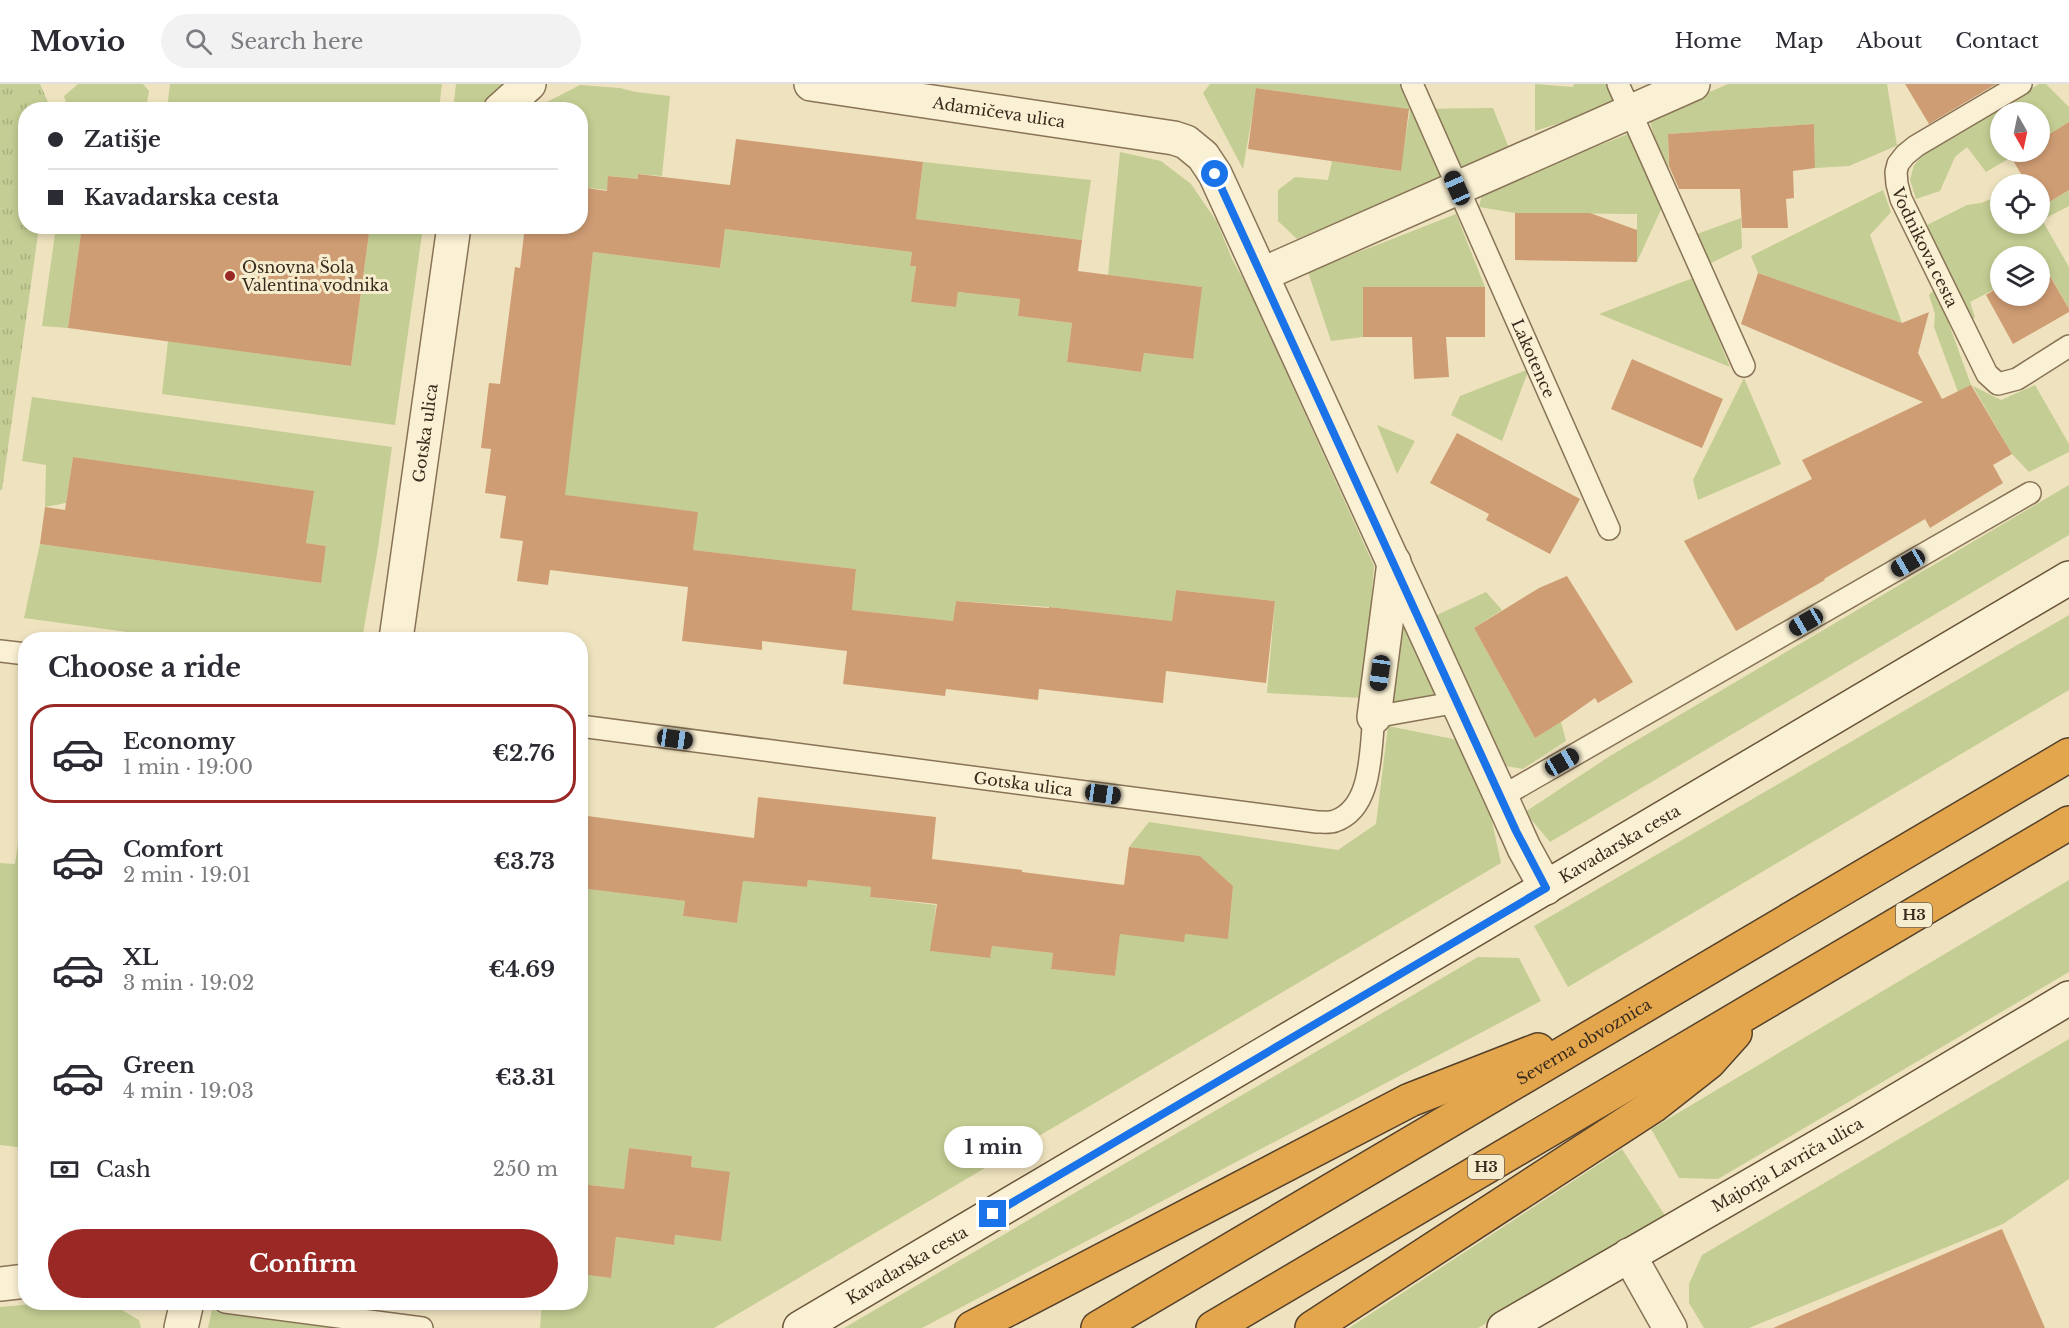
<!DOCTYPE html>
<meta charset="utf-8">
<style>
:root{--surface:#fff;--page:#f2f2f3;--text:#2b2b33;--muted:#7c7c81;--line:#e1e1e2;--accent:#9a2925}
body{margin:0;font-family:"Libre Baskerville",serif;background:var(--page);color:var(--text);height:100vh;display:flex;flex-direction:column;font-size:22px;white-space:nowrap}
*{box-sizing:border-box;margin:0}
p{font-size:20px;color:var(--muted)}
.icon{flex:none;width:33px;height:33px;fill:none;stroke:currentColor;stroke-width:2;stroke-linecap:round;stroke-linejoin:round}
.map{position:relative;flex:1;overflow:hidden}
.panel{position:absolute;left:18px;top:548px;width:570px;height:678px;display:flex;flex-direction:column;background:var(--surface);border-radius:24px;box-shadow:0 3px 9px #0003}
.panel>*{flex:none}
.top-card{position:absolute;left:18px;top:18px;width:570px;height:132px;border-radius:24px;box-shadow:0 3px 9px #0003;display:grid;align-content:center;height:132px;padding:0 30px;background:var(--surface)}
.needle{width:39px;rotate:171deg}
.buttons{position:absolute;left:1990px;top:18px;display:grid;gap:12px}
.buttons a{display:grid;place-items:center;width:60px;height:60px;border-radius:50%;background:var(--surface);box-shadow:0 3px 9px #0003;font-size:30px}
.end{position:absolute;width:27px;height:27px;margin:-14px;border:8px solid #1a73e8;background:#fff;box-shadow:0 0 0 3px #fff}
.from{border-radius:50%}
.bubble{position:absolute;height:42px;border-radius:21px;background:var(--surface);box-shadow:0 3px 9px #0003;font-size:20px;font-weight:700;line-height:42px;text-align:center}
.car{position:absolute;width:18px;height:36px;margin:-18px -9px;border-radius:8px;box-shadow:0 0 4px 2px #0007;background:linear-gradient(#222 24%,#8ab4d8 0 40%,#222 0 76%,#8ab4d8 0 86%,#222 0)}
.top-card b{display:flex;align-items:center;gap:21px;height:57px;font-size:22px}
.top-card b+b{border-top:2px solid var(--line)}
.top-card i{width:15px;height:15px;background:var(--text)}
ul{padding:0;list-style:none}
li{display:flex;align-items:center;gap:18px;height:99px;margin:0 12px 9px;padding:0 18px;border:3px solid transparent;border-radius:24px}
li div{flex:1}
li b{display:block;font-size:22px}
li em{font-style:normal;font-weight:700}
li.current{border-color:var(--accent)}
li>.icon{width:54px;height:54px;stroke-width:1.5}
h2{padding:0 30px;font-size:27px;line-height:72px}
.pay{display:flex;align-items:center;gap:15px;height:66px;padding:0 30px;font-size:22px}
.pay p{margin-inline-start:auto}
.primary-button{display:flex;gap:12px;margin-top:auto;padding:12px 30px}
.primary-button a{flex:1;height:69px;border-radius:36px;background:var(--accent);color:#fff;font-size:24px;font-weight:700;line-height:69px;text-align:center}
header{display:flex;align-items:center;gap:36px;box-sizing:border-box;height:84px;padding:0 30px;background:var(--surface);border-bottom:2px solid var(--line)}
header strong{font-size:28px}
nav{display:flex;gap:33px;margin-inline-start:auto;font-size:21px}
.search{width:420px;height:54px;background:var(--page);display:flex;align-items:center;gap:15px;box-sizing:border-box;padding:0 21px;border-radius:33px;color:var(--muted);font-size:22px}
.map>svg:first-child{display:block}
.green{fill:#c4cd93}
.park{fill:url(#park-tufts)}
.building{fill:#cf9d74}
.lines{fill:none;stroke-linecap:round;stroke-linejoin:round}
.lane-casing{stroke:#897357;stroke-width:24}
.street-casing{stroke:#897357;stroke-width:36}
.secondary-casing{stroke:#6a543a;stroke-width:36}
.highway-casing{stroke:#56412c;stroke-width:36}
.lane{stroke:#faf0d3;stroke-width:21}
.street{stroke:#faf0d3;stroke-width:33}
.secondary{stroke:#faf0d3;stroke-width:33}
.highway{stroke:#e3a64c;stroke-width:33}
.route{stroke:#1a73e8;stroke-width:8}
.poi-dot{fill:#9a2925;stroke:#f6edcf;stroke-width:2}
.labels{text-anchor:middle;stroke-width:6;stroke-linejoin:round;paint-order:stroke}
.shield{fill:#f6edcf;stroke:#716452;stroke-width:1.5}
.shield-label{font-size:15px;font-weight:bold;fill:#382a1c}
.street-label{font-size:16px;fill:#382a1c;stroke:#f6edcf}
.poi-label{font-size:16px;fill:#382a1c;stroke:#f6edcf;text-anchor:start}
</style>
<header>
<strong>Movio</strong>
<div class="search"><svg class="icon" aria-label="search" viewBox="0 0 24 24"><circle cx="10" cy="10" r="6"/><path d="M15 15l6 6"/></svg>Search here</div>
<nav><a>Home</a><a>Map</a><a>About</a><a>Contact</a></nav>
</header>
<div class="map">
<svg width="2069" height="1244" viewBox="0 0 2069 1244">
<defs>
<pattern id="park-tufts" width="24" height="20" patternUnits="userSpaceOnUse" patternTransform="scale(1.5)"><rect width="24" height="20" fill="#c4cd93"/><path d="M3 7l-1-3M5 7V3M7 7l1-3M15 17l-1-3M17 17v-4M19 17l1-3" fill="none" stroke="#a9b07e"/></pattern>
</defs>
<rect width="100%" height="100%" fill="#efe3bf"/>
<path class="green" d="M78,0h65l6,7 -3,18h-78l-4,-13z
M170,0h272l-3,25h-272z
M456,0h53l-32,25 -24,1z
M1210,0h190l10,25 83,-1 18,45 -60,21 -154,65 -19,-18v-31l17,-13 33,3 4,-19 68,10 10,-61 -153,-22 -14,81 -40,-76z
M1535,0l38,3 1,-3h36l8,20 -83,27z
M1728,0h159l10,61 96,-58 -1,-3h16l-79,48 -80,34 -34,2 -1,-44 -146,10 1,55 -20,-71z
M2039,0h7l23,23v15l-29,18v-28h-39v40h19l-34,20 -19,-25 -12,10 -15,34 -24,8 -6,-19 4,-15 15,-16z
M580,1l40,3 16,4 34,4 -8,80 -24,-2v5l-29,-3 -2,14 -26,-3 -1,-77h-43l8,-7z
M1628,50l36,69 -27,59v-48l-122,-1 -36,-6 4,-16z
M1120,68l41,9 30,23 26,38 15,37 15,27 127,280 -11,132 -96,-5 8,-92 -99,-11 -4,31 -123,-14 -93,-6 -3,20 -101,-11 4,-41 -163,-19 3,-38 -137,-17 34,-243 127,16 5,-39 187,23 -2,14h6l-5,36 45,5 2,-15 62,7 -2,17 54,7 -5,39 74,10 3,-19 48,6 9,-72 -93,-12z
M923,78l168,18 -9,60 -166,-21z
M1883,106l8,22 -21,23 32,88 -144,-50 -7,-17z
M2069,106v16l-27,14 27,47v42l-26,-47 -3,1v-7h-39v30l-31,16 5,15 -4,3 -41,-84 -3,-11 40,-20 14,-2 20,-8v29h39v-18l1,1z
M1456,130l29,73h-122v50l-32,4 -23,-69z
M1741,134l1,30 -35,17 -10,-31z
M56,143h26l-14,101 -26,-2z
M370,143h53l-28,198 -233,-31 6,-53 183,25z
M1693,194l37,89 -131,-53z
M1936,204l35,97 30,15 34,-15 34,59v8l-40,20 -17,-18 -40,-69 -14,7 -24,-65 1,-13 -6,-19z
M1529,285l-27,72 -51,-26 9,-19z
M1744,294l37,86 -83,36 -5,-20z
M32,313l360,50 -14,101 -16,91h-183l-155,-21 16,-74 280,39 6,-37 -20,-3 7,-52 -240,-34 -7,46 -21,4 1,-42 -24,-4z
M1377,341l38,16 -18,33z
M2069,401v50l-519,307 -25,-30 85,-56z
M1486,508l16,18 -28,18 61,110 26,-16 5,19 -43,28 -17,-3 -71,-150z
M1400,531l36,79 -43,8z
M2069,531v75l-501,297 -34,-61z
M1388,642l75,15 28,76 10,46 -787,465h-174l2,-26h38l1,-28 30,4 5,-41 58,8 1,-10 46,5 9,-67 -39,-6 1,-11 -63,-8 -5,41 -43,-5v-296l104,13 -2,15 54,7 6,-42 64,6 1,-7 63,7 -1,10 66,8 -5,46 59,7 2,-12 61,7 -2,16 64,7 5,-42h65l43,4 5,-52 -33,-30 -71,-9 20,-25 189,28 38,-26z
M21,738h5l-1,326 -25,-3v-282l15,1z
M2069,796v92l-351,207 -39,-1 -28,-49z
M1478,873l41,1 22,43 -619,327h-78z
M2069,955v140l-66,45 -254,104h-45l-15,-25v-19l13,-29z
M1622,1065l44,68 -188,111h-129z
M55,1218l60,4 24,14 2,8h-141v-21z
M212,1226l135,18h-139z"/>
<path class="park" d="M0,0h40l11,25 -25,1v116l13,1 -37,263h-2z"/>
<path class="building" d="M1905,0h91l-67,40z
M1256,4l153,21 -8,62 -153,-22z
M2069,38v68l-28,17 -1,-23h-13l-16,-27 9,-5h20v-12z
M1814,40l1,44 -22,3 1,27 -8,1 2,29h-46l-2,-39h-61l-10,-23 -1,-32z
M736,55l187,23 -7,57 166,21 -4,31 124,16 -9,72 -49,-6 -3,19 -74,-10 5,-39 -54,-7 2,-17 -62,-7 -2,15 -45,-5 5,-36h-6l2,-14 -187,-23 -5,39 -127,-16 -28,243 133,17 -5,38 163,19 -4,41 101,11 3,-20 93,7v-1l123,14 4,-31 99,11 -9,82 -100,-12 -3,32 -124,-14 -1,11 -92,-11 -1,7 -102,-12 4,-33 -85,-10v9l-80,-9 6,-54 -138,-17 -2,15 -31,-4 6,-40 -23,-3 6,-42 -21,-3 6,-44 -10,-1 8,-65 11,1 15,-117 5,1 5,-42h55v-39l27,4 1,-15 30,3v-5l92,11z
M1515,129h75l47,17v32l-122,-2z
M82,142h288l-19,140 -283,-38z
M2042,178l27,47v3l-56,32 -27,-49 15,-9v10h39v-33z
M1758,189l144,50 27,-11 -11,41 24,46 29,-14 41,69 -19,11 10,18 -73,45 -5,-9 -101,60 1,1 -89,51 -52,-90 128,-62 -10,-19 121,-58 -182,-78z
M1363,203h122v50h-39l3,40 -35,2 -2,-42h-49z
M1632,275l91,40 -21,49 -91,-39z
M1457,349l123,66 -30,55 -64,-34 3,-6 -59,-31z
M73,373l241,34 -8,52 20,3 -5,37 -281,-39 5,-37 20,3z
M1567,492l66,106 -35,21 -3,-5 -34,24 -26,16 -61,-110 65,-40z
M758,713l178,20 -4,42 90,11v2l102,13 5,-38 71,9 33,30 -5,53 -43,-5 -1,8 -64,-8 -5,42 -64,-7 2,-16 -61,-7 -2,12 -60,-7 7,-47 -67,-7 1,-10 -63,-7 -1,7 -64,-6 -6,42 -54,-7 2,-15 -105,-13v-73l174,23z
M629,1064l63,8 -1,11 39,5 -9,69 -46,-6 -1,10 -58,-8 -5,41 -31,-4v-90l44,5z
M2002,1145l43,99h-272z"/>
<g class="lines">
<defs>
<g id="lane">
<path id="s1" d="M1412,0l197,445"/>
<path d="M1618,0l126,282"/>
<path id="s2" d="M2021,0l-105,62 -11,9 -7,9 -2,8 1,12 4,15 86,175 11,10 19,-5 52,-33"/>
<path d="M0,567l26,3"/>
<path id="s3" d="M580,642l737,96c5,0 13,1 18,-1 38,-13 35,-71 39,-104l84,-15"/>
<path d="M1501,713l529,-304"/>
<path d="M225,1218l197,26"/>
</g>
<g id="street">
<path id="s4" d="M811,0l363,54 12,4 17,14 12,18 286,623 23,51 22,40"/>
<path d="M500,26l29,-26"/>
<path d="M1263,190l430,-190"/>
<path id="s5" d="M396,555l58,-413"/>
<path d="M1374,633l20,-155"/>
<path d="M1629,1171l41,73"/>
<path d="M0,1200l26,-3"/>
<path d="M181,1244l6,-26"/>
</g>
<g id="secondary">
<path id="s6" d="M800,1244l1269,-750"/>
<path id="s7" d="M1504,1244l355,-205 210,-125"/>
</g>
<g id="highway">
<path d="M972,1244l438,-228 128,-50"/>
<path id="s8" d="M1098,1244l971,-573"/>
<path d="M1213,1244l856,-505"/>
<path d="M1312,1244l341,-222 56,-44 26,-29"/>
</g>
</defs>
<use href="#lane" class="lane-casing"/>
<use href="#street" class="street-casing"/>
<use href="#secondary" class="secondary-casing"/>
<use href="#highway" class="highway-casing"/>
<use href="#lane" class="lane"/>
<use href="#street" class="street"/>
<use href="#secondary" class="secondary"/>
<use href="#highway" class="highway"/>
</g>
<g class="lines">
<path class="route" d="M993,1130l553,-326 -30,-57 -301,-657"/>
</g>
<circle class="poi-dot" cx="230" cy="192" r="6"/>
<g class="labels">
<g class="shield">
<rect x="1896" y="819" width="36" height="24" rx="4.5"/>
<rect x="1468" y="1071" width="36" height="24" rx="4.5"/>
</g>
<g class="shield-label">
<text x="1914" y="836">H3</text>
<text x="1486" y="1088">H3</text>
</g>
<g class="street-label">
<text dy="6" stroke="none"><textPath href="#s4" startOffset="190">Adamičeva ulica</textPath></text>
<text dy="6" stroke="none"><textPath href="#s2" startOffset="237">Vodnikova cesta</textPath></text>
<text dy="6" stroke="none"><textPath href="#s1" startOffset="300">Lakotence</textPath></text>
<text dy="6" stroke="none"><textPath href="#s5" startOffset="208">Gotska ulica</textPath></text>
<text dy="6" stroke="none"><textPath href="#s3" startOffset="447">Gotska ulica</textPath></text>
<text dy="6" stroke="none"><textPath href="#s6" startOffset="952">Kavadarska cesta</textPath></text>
<text dy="6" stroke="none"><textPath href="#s8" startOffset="564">Severna obvoznica</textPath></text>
<text dy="6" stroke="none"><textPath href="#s7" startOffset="327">Majorja Lavriča ulica</textPath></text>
<text dy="6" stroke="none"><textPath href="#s6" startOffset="124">Kavadarska cesta</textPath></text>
</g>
<g class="poi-label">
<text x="242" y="189">Osnovna Šola<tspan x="242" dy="18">Valentina vodnika</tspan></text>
</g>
</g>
</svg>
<div class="buttons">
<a><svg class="needle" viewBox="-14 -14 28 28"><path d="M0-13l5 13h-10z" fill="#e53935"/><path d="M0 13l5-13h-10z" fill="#7c7c81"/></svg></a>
<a><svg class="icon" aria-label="locate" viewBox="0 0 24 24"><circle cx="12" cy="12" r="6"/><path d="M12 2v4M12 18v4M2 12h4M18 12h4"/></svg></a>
<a><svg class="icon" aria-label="layers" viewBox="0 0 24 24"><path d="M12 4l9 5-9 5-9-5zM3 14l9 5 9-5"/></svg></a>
</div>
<i class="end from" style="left:1215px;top:90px"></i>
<i class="end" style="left:993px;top:1130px"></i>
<div class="bubble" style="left:944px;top:1042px;width:99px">1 min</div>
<i class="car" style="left:1457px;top:104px;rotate:336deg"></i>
<i class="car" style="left:1908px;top:479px;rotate:240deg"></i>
<i class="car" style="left:1806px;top:538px;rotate:240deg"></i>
<i class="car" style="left:1380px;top:589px;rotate:188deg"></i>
<i class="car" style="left:675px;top:655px;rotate:98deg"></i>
<i class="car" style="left:1562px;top:678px;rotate:60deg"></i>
<i class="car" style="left:1103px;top:710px;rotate:98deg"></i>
<div class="top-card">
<b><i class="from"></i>Zatišje</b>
<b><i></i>Kavadarska cesta</b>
</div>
<section class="panel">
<h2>Choose a ride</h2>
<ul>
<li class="current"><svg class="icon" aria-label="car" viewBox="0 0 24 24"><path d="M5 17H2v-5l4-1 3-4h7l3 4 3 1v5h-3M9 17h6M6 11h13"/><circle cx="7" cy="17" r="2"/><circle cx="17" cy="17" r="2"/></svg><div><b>Economy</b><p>1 min · 19:00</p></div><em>€2.76</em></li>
<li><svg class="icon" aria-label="car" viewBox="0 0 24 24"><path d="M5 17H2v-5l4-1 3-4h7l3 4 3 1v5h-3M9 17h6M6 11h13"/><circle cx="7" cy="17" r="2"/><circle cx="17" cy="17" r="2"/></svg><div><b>Comfort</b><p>2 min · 19:01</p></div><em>€3.73</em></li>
<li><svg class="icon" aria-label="car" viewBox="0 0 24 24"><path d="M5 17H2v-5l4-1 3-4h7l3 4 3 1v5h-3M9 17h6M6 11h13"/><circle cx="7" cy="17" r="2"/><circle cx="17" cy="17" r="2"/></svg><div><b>XL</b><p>3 min · 19:02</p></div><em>€4.69</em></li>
<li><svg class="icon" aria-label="car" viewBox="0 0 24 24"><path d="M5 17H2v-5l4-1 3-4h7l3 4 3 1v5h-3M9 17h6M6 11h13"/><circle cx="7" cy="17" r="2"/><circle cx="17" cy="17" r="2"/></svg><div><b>Green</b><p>4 min · 19:03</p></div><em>€3.31</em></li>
</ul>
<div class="pay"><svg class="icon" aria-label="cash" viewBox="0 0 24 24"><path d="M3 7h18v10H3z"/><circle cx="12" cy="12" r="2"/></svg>Cash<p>250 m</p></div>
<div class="primary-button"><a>Confirm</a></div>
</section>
</div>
